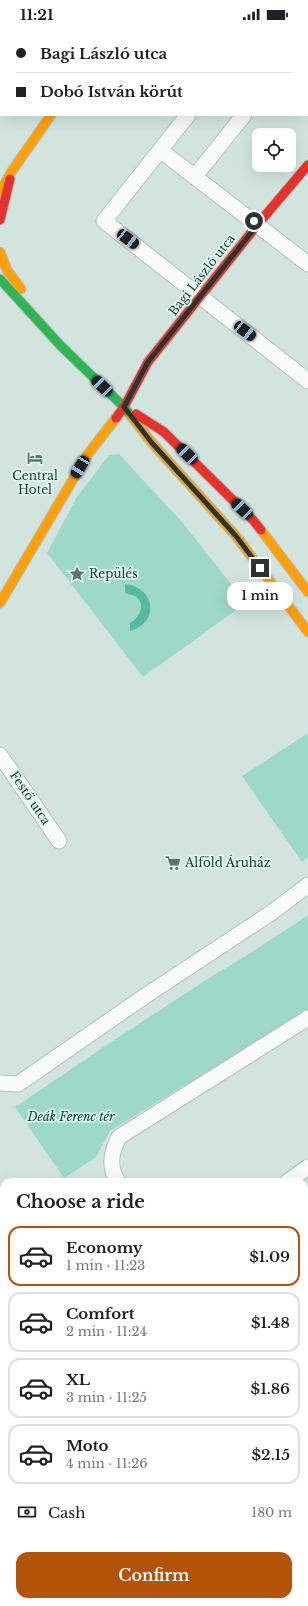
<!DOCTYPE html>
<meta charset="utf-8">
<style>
:root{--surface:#fff;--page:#f6f6f6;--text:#202124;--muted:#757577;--line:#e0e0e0;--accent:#b45309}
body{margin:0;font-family:"Libre Baskerville",serif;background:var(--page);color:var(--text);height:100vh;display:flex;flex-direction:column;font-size:15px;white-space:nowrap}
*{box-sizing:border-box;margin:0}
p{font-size:13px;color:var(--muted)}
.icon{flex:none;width:22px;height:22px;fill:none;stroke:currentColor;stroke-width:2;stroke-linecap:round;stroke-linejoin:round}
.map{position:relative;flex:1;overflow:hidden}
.drawer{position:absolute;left:0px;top:1150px;width:308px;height:428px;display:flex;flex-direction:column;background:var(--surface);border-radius:12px 12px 0 0;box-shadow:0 4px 16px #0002}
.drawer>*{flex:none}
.guide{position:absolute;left:0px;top:0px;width:308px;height:88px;box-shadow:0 4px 16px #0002;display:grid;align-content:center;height:88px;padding:0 16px;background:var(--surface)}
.fabs{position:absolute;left:252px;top:100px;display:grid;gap:8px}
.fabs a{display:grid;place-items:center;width:44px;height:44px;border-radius:8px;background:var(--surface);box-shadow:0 4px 16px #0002;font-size:20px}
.end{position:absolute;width:18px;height:18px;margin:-9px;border:5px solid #293531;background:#fff;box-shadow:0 0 0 2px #fff}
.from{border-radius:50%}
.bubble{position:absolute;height:28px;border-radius:12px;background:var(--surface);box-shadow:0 4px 16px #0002;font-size:13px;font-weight:600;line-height:28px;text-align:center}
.car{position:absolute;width:12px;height:24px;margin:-12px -6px;border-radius:5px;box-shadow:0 0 3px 1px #0007;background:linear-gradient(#222 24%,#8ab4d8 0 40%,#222 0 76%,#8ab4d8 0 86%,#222 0)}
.guide b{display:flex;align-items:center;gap:14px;height:38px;font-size:15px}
.guide b+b{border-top:1px solid var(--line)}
.guide i{width:10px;height:10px;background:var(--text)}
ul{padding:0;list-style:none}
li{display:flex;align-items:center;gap:12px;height:60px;margin:0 8px 6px;padding:0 8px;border:2px solid var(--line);border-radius:12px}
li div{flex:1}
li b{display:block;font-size:15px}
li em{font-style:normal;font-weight:600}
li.on{border-color:var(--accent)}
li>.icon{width:36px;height:36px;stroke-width:1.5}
h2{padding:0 16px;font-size:18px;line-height:48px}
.pay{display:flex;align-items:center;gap:10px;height:44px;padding:0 16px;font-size:15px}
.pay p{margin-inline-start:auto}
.action{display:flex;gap:8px;margin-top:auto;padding:8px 16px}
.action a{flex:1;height:46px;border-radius:12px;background:var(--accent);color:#fff;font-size:16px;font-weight:600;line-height:46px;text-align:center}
.status{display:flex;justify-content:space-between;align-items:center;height:28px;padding:0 20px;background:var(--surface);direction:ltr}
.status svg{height:11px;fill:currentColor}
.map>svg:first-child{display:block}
.green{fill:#9ed8c7}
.water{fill:#56b9a1}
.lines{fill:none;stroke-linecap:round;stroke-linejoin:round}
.street-casing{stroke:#b3c0bb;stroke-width:17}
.fast-casing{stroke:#b3c0bb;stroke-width:11}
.slow-casing{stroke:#b3c0bb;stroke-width:11}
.jam-casing{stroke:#b3c0bb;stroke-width:11}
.street{stroke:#f8fbfa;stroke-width:15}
.fast{stroke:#30b455;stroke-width:9}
.slow{stroke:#ff9f0a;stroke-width:9}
.jam{stroke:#e5322d;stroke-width:9}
.route{stroke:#293531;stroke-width:5}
.labels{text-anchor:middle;stroke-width:3.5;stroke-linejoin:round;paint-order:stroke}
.street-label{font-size:12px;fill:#293531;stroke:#daf8ed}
.poi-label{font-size:12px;fill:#293531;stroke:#daf8ed;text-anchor:start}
.park-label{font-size:12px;font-style:italic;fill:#023a2e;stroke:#daf8ed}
</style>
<div class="status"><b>11:21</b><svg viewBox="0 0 49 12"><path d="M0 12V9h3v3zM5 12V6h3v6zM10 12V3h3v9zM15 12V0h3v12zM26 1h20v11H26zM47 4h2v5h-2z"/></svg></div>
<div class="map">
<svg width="308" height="1578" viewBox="0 0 308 1578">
<rect width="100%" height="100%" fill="#d3e4de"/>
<path class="green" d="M119,426l63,68 64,81 -103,74 -96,-124 30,-56 32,-42z
M308,705v124l-6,5 -60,-86z
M308,887v95l-198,121 -14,26 -32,21 -49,-71c62,-42 124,-84 188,-125 35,-22 71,-43 105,-67z
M17,1574h118l-5,4h-108z"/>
<path class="water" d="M125,556c31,4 35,38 5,47v-8c9,-5 17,-19 5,-27 -3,-1 -7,-2 -10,-3z"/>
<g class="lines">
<defs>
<path id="street" d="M257,1l1,-1
M307,10l1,-1
M188,87l-84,106 204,160
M160,122l148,114
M195,148l49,-61
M0,727l59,86
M0,1055l18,1 127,-88 126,-83 37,-28
M118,1154c-10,-15 -7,-30 1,-45l189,-119
M287,1154l21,-15"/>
<path id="fast" d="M102,1l1,-1
M0,251l60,66 64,62 7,9
M304,1472l4,-4
M165,1578l5,-4"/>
<path id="slow" d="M0,164l12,-21 39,-56
M0,224l7,18 14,19
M131,388l21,27 84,93 72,96
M261,502l47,62
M0,575l88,-149 28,-36"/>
<path id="jam" d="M0,192l10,-41
M136,386l28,18 89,88 8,10
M116,390l8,-11 24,-45 110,-138 50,-59"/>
</defs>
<use href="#street" class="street-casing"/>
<use href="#fast" class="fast-casing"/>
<use href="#slow" class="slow-casing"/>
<use href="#jam" class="jam-casing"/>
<use href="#street" class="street"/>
<use href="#fast" class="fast"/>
<use href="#slow" class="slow"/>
<use href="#jam" class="jam"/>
</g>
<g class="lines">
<path class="route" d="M254,193l4,3 -110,138 -24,45 28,36 84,93 24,32"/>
</g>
<defs>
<symbol id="hotel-bare" viewBox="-9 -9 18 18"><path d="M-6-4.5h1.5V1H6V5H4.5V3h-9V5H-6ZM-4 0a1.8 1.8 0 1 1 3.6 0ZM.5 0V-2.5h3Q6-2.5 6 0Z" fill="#64726e" stroke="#daf8ed" stroke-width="2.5" paint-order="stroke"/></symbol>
<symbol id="sight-bare" viewBox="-9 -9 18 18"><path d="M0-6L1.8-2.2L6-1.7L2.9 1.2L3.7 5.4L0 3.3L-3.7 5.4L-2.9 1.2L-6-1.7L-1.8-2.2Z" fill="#64726e" stroke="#daf8ed" stroke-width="2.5" paint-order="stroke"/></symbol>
<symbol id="supermarket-bare" viewBox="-9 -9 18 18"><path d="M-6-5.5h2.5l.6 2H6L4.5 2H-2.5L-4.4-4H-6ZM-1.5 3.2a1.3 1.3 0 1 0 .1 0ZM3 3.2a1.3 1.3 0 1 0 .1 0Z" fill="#64726e" stroke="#daf8ed" stroke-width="2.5" paint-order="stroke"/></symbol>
</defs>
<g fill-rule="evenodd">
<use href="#hotel-bare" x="24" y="419" width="22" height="22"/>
<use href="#sight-bare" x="66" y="535" width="22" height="22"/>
<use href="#supermarket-bare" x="162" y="824" width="22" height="22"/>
</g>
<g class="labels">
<g class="street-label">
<text transform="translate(202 247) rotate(-52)" y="4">Bagi László utca</text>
<text transform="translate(30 770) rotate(56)" y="4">Festő utca</text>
</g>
<g class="poi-label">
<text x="35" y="452" text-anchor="middle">Central<tspan x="35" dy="14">Hotel</tspan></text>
<text x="89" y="550">Repülés</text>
<text x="185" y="839">Alföld Áruház</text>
</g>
<g class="park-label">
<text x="71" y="1093">Deák Ferenc tér</text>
</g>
</g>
</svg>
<div class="fabs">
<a><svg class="icon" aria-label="locate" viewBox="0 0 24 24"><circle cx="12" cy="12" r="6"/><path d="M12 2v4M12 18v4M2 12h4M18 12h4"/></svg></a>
</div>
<i class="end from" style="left:254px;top:193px"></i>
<i class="end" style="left:260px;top:540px"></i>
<div class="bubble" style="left:227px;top:554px;width:66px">1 min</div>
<i class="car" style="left:128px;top:211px;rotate:128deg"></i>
<i class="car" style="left:245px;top:303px;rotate:128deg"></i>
<i class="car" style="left:102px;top:358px;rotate:314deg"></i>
<i class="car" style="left:187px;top:426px;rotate:314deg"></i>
<i class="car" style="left:80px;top:439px;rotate:211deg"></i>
<i class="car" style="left:242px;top:481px;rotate:314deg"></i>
<div class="guide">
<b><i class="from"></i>Bagi László utca</b>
<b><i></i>Dobó István körút</b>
</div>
<section class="drawer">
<h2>Choose a ride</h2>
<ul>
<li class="on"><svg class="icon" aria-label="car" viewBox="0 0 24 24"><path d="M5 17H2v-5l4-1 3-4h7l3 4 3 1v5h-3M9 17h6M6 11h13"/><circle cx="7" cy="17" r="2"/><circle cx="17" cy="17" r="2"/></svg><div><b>Economy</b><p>1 min · 11:23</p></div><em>$1.09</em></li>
<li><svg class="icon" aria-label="car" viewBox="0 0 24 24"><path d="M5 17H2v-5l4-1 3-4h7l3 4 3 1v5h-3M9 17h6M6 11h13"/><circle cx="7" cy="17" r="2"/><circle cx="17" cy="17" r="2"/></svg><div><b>Comfort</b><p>2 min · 11:24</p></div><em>$1.48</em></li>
<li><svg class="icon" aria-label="car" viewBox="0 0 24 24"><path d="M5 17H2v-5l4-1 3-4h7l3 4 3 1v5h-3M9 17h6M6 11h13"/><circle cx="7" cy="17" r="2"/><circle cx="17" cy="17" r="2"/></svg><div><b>XL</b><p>3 min · 11:25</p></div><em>$1.86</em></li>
<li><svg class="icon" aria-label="car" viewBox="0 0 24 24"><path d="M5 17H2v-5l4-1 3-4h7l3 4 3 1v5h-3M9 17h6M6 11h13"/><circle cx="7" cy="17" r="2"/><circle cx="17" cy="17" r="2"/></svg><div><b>Moto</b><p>4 min · 11:26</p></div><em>$2.15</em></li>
</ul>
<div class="pay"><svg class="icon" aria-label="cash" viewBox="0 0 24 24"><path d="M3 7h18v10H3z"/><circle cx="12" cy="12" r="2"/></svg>Cash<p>180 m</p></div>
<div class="action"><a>Confirm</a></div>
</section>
</div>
